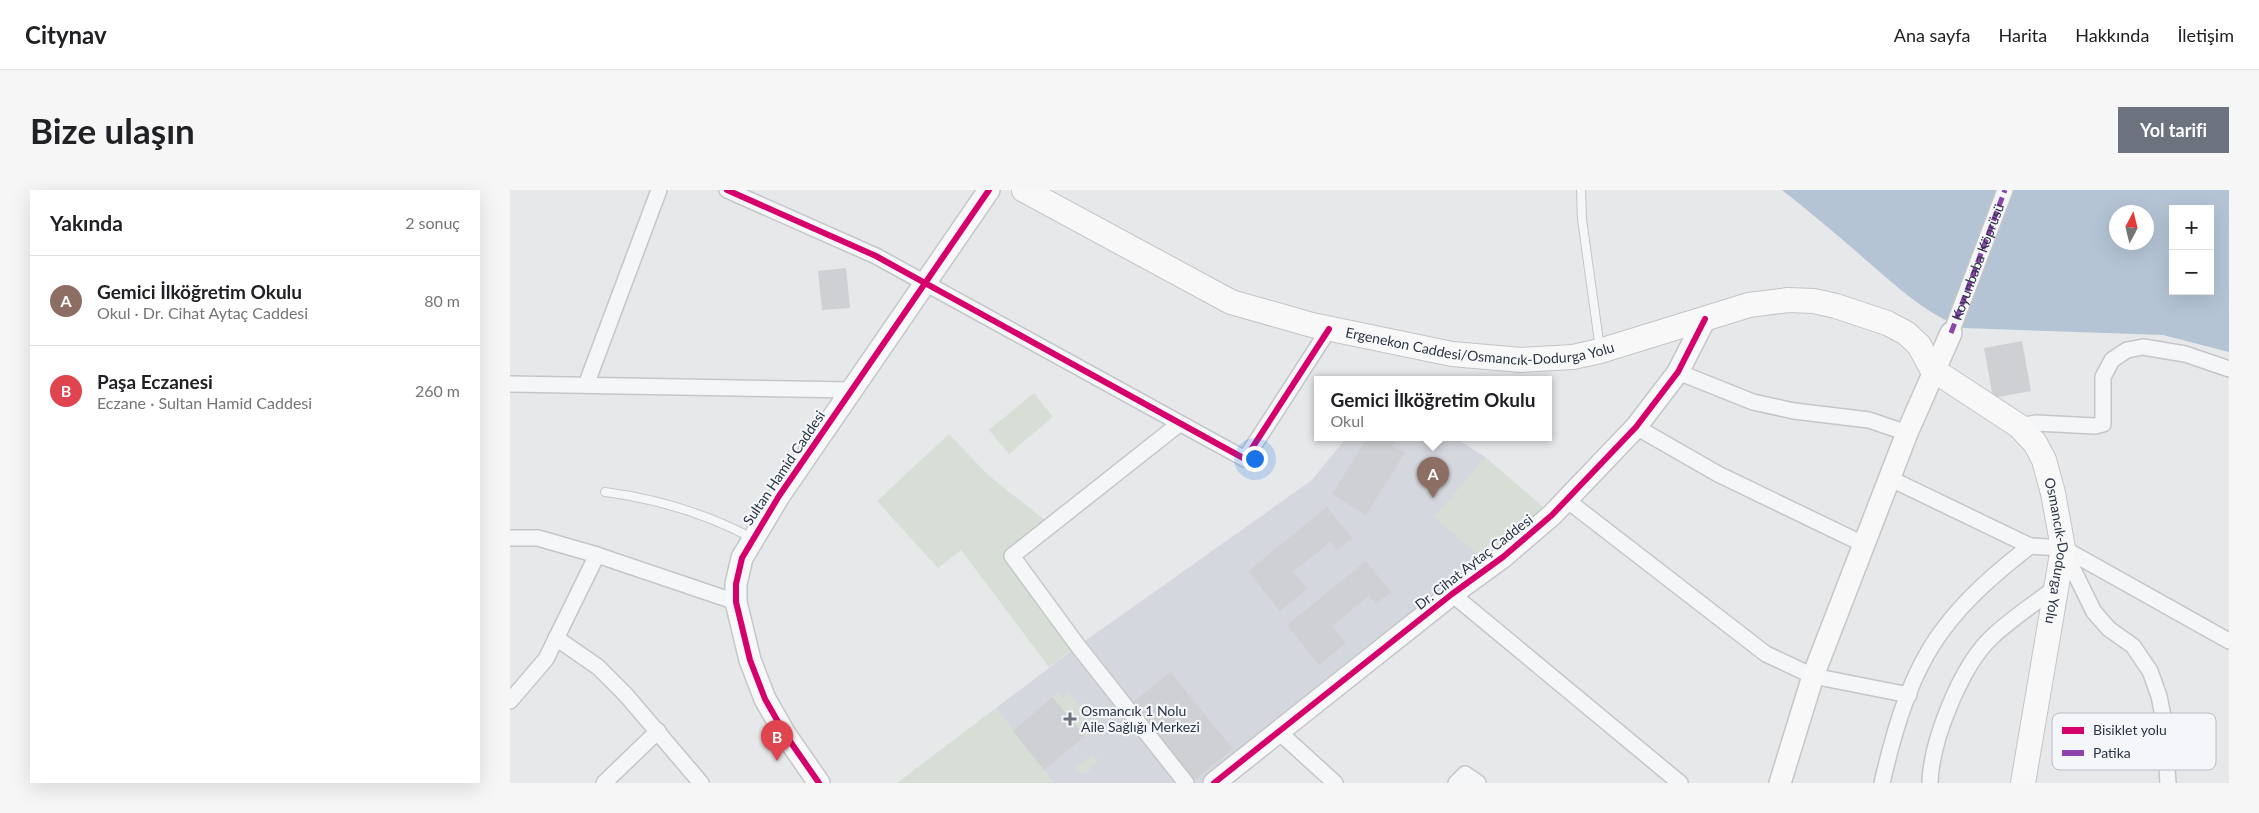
<!DOCTYPE html>
<html lang="tr">
<meta charset="utf-8">
<style>
:root{--surface:#fff;--page:#f6f6f6;--text:#202124;--muted:#757577;--line:#e0e0e0;--accent:#6c737f}
body{margin:0;font-family:Lato,sans-serif;background:var(--page);color:var(--text)}
.controls{position:absolute;right:15px;top:15px;display:grid;overflow:hidden;border-radius:0px;box-shadow:0 5px 20px #0002}
.controls button{width:45px;height:45px;display:grid;place-items:center;padding:0;border:0;border-bottom:1px solid var(--line);background:var(--surface);color:var(--text);font:25px sans-serif}
.compass{position:absolute;left:1599px;top:15px;width:45px;height:45px;border-radius:50%;background:var(--surface);box-shadow:0 5px 20px #0002;rotate:7deg}
.you{position:absolute;left:744px;top:268px;width:18px;height:18px;margin:-12px;border:4px solid #fff;border-radius:50%;background:#1a73e8;box-shadow:0 0 0 8px #1a73e833}
.badge{display:grid;place-items:center;width:32px;height:32px;border-radius:50%;background:var(--accent);color:#fff;font-size:16px;font-weight:700}
.pin{position:absolute;translate:-50% -41px;filter:drop-shadow(0 1px 2px #0008)}
.pin::after{content:'';position:absolute;top:26px;width:18px;height:15px;background:inherit;clip-path:polygon(0 0,100% 0,50% 100%)}
.popup{position:absolute;left:804px;top:186px;width:238px;height:65px;box-sizing:border-box;display:grid;place-content:center;border-radius:0px;background:var(--surface);filter:drop-shadow(0 1px 4px #0005);font-size:16px;white-space:nowrap;color:var(--muted)}
.popup b{font-size:19px;color:var(--text)}
.popup::after{content:'';position:absolute;left:50%;top:100%;margin-left:-10px;border:10px solid transparent;border-top-color:var(--surface)}
.list{margin:0;padding:0;list-style:none}
h2{display:flex;justify-content:space-between;align-items:center;height:65px;margin:0;padding:0 20px;font-size:21px}
h2 small{font-size:16px;font-weight:400;color:var(--muted)}
.list li{display:grid;grid-template-columns:32px 1fr auto;gap:15px;align-items:center;box-sizing:border-box;height:90px;padding:0 20px;border-top:1px solid var(--line)}
.list b{display:block;font-size:19px;white-space:nowrap}
.list p{margin:0;font-size:16px;white-space:nowrap;color:var(--muted)}
.list em{font-size:16px;font-style:normal;color:var(--muted)}
.map{position:relative;flex:none;width:1719px;height:593px;overflow:hidden;border-radius:0px}
header{display:flex;align-items:center;gap:30px;box-sizing:border-box;height:70px;padding:0 25px;background:var(--surface);border-bottom:1px solid var(--line)}
header strong{font-size:24px}
nav{display:flex;gap:28px;margin-inline-start:auto;font-size:18px}
.intro{display:flex;align-items:center;justify-content:space-between;box-sizing:border-box;height:120px;padding:0 30px}
h1{margin:0;font-size:35px}
.button{padding:12px 22px;border-radius:0px;background:var(--accent);color:#fff;font-size:18px;font-weight:700}
main{display:flex;gap:30px;padding:0 30px}
aside{flex:1;background:var(--surface);border-radius:0px;box-shadow:0 5px 20px #0002}
.map>svg:first-child{display:block}
</style>
<header>
<strong>Citynav</strong>
<nav><a>Ana sayfa</a><a>Harita</a><a>Hakkında</a><a>İletişim</a></nav>
</header>
<div class="intro"><h1>Bize ulaşın</h1><a class="button">Yol tarifi</a></div>
<main>
<aside>
<h2>Yakında<small>2 sonuç</small></h2>
<ul class="list">
<li><span class="badge" style="background:#8d6e63">A</span><div><b>Gemici İlköğretim Okulu</b><p>Okul · Dr. Cihat Aytaç Caddesi</p></div><em>80 m</em></li>
<li><span class="badge" style="background:#e0444e">B</span><div><b>Paşa Eczanesi</b><p>Eczane · Sultan Hamid Caddesi</p></div><em>260 m</em></li>
</ul>
</aside>
<div class="map">
<svg width="1719" height="593" viewBox="0 0 1719 593">
<rect width="100%" height="100%" fill="#e6e8ea"/>
<path fill="#d4d7dd" d="M 837,247 L 944,247 L 975,267 L 1042,325 L 704,593 L 544,593 L 486,518 L 568,456 L 802,290 Z"/>
<path fill="#d6ded6" d="M 524,203 L 543,227 L 499,264 L 479,240 Z
M 439,244 L 479,286 L 541,335 L 502,366 L 568,456 L 539,477 L 451,360 L 428,378 L 367,311 Z
M 975,267 L 1042,325 L 981,376 L 924,327 Z
M 548,502 L 553,508 L 559,503 L 587,536 L 575,546 L 542,507 Z
M 486,518 L 544,593 L 387,593 Z
M 583,564 L 588,569 L 586,574 L 575,584 L 568,583 L 566,580 L 567,575 Z"/>
<path fill="#b4c4d5" fill-rule="evenodd" d="M 1272,0 L 1719,0 L 1719,162 L 1653,145 L 1454,138 C 1415,124 1388,97 1357,71 C 1329,46 1301,23 1272,0 ZM 1663,19 L 1700,19 L 1700,101 L 1663,101 ZM 1606,22 L 1636,22 L 1636,52 L 1606,52 Z"/>
<path fill="#ced0d3" d="M 336,78 L 340,118 L 312,120 L 308,81 Z
M 1512,151 L 1521,201 L 1483,208 L 1474,158 Z
M 858,247 L 885,247 L 887,248 L 883,256 L 895,263 L 856,325 L 822,304 Z
M 817,317 L 842,348 L 827,360 L 820,352 L 783,382 L 797,399 L 770,421 L 738,381 Z
M 856,371 L 881,402 L 866,414 L 859,406 L 822,436 L 836,453 L 809,475 L 777,435 Z
M 660,482 L 723,559 L 684,590 L 622,513 Z
M 542,507 L 575,546 L 534,580 L 503,541 Z"/>
<g fill="none" stroke-linecap="round" stroke-linejoin="round">
<defs>
<path id="lane" d="M 1071,0 L 1072,29 L 1090,159
M 95,302 C 148,309 195,323 242,348"/>
<g id="street">
<path d="M 217,0 L 366,66 L 735,269 L 819,139"/>
<path id="s1" d="M 1441,143 L 1495,0"/>
<path d="M 1168,182 L 1243,212 L 1284,221 L 1359,230 L 1397,243"/>
<path d="M 0,194 L 342,200"/>
<path d="M 76,195 L 149,0"/>
<path d="M 669,234 L 502,366 L 568,456 L 676,593"/>
<path d="M 1509,236 L 1526,233 L 1585,236 L 1593,234 L 1593,187 L 1602,170 L 1617,160 L 1633,157 L 1675,164 L 1719,179"/>
<path d="M 1126,237 L 1208,284 L 1353,354"/>
<path d="M 1379,288 L 1520,356 L 1553,358 L 1719,451"/>
<path d="M 1058,311 L 1256,464 L 1303,486 L 1399,505"/>
<path d="M 0,348 L 28,348 L 87,365 L 226,412"/>
<path d="M 1553,359 L 1584,422 L 1599,439 L 1623,456 L 1640,481 L 1649,506 L 1654,531 L 1658,593"/>
<path d="M 942,404 L 1170,593"/>
<path d="M 46,448 L 88,477 L 116,505 L 191,593"/>
<path d="M 0,511 L 36,469 L 87,365"/>
<path d="M 769,542 L 825,593"/>
<path d="M 94,593 L 148,541"/>
<path d="M 946,593 L 955,584 L 968,593"/>
<path d="M 1372,593 C 1384,541 1400,484 1432,441 C 1456,408 1488,381 1520,356"/>
<path d="M 1420,593 C 1421,551 1451,476 1482,447 C 1501,429 1524,414 1545,398"/>
</g>
<path id="secondary" d="M 309,593 L 275,544 L 255,509 L 240,470 L 226,412 L 226,394 L 232,368 L 269,306 L 479,0
M 704,593 L 942,404 L 993,367 L 1042,325 L 1126,237 L 1168,182 L 1195,129
M 1270,593 L 1303,486 L 1397,243 L 1441,143"/>
<g id="primary">
<path id="s2" d="M 514,0 L 721,112 L 802,135 L 942,164 L 1011,170 L 1063,167 L 1090,161 L 1239,115 L 1278,110 L 1304,111 L 1326,116 L 1377,133 L 1396,143 L 1409,155 L 1422,179 L 1509,236 L 1525,253 L 1534,270 L 1543,303 L 1553,358 L 1513,593"/>
</g>
</defs>
<use href="#lane" stroke="#c4c6c8" stroke-width="10"/>
<use href="#street" stroke="#c4c6c8" stroke-width="18"/>
<use href="#secondary" stroke="#c4c6c8" stroke-width="24"/>
<use href="#primary" stroke="#c2c5c8" stroke-width="26"/>
<use href="#lane" stroke="#f5f6f7" stroke-width="8"/>
<use href="#street" stroke="#f5f6f7" stroke-width="15"/>
<use href="#secondary" stroke="#f8f8f8" stroke-width="21"/>
<use href="#primary" stroke="#f8f8f8" stroke-width="24"/>
<path stroke="#8e44ad" stroke-width="5" stroke-dasharray="10 5" stroke-linecap="butt" d="M 1441,143 L 1495,0"/>
<defs>
<path id="cycleway" d="M 217,0 L 366,66 L 735,269 L 819,139
M 309,593 L 275,544 L 255,509 L 240,470 L 226,412 L 226,394 L 232,368 L 269,306 L 479,0
M 704,593 L 942,404 L 993,367 L 1042,325 L 1126,237 L 1168,182 L 1195,129"/>
</defs>
<use href="#cycleway" stroke="#f4f6f9" stroke-width="9"/>
<use href="#cycleway" stroke="#d6006c" stroke-width="6"/>
</g>
<path fill="#6c737f" stroke="#f4f6f9" stroke-width="2" d="M557.5 521.5h5v5h5v5h-5v5h-5v-5h-5v-5h5z"/>
<g text-anchor="middle" stroke-width="4.5" stroke-linejoin="round" paint-order="stroke">
<g font-size="14" fill="#2b3445" stroke="#f4f6f9">
<text dy="5" stroke="none"><textPath href="#s1" startOffset="76">Koyunbaba Köprüsü</textPath></text>
<text dy="5" stroke="none"><textPath href="#s2" startOffset="490">Ergenekon Caddesi/Osmancık-Dodurga Yolu</textPath></text>
<text transform="translate(274 278) rotate(-56)" y="5">Sultan Hamid Caddesi</text>
<text dy="5" stroke="none"><textPath href="#s2" startOffset="1215">Osmancık-Dodurga Yolu</textPath></text>
<text transform="translate(964 372) rotate(-38)" y="5">Dr. Cihat Aytaç Caddesi</text>
</g>
<g font-size="14" fill="#2b3445" stroke="#f4f6f9" text-anchor="start">
<text x="571" y="526">Osmancık 1 Nolu<tspan x="571" dy="16">Aile Sağlığı Merkezi</tspan></text>
</g>
</g>
<rect x="1542" y="523" width="164" height="57" rx="8" fill="#f4f6f9" stroke="#b8bcc3" stroke-width="1"/>
<rect x="1552" y="537" width="22" height="7" fill="#d6006c"/>
<rect x="1552" y="560" width="22" height="6" fill="#8e44ad"/>
<g font-size="14" fill="#2b3445">
<text x="1583" y="545">Bisiklet yolu</text>
<text x="1583" y="568">Patika</text>
</g>
</svg>
<div class="controls">
<button>+</button>
<button>−</button>
</div>
<svg class="compass" viewBox="-18 -18 36 36"><path d="M0-13l5 13h-10z" fill="#e53935"/><path d="M0 13l5-13h-10z" fill="#757577"/></svg>
<div class="you"></div>
<div class="pin badge" style="left:923px;top:308px;background:#8d6e63">A</div>
<div class="popup"><b>Gemici İlköğretim Okulu</b>Okul</div>
<div class="pin badge" style="left:267px;top:571px;background:#e0444e">B</div>
</div>
</main>
